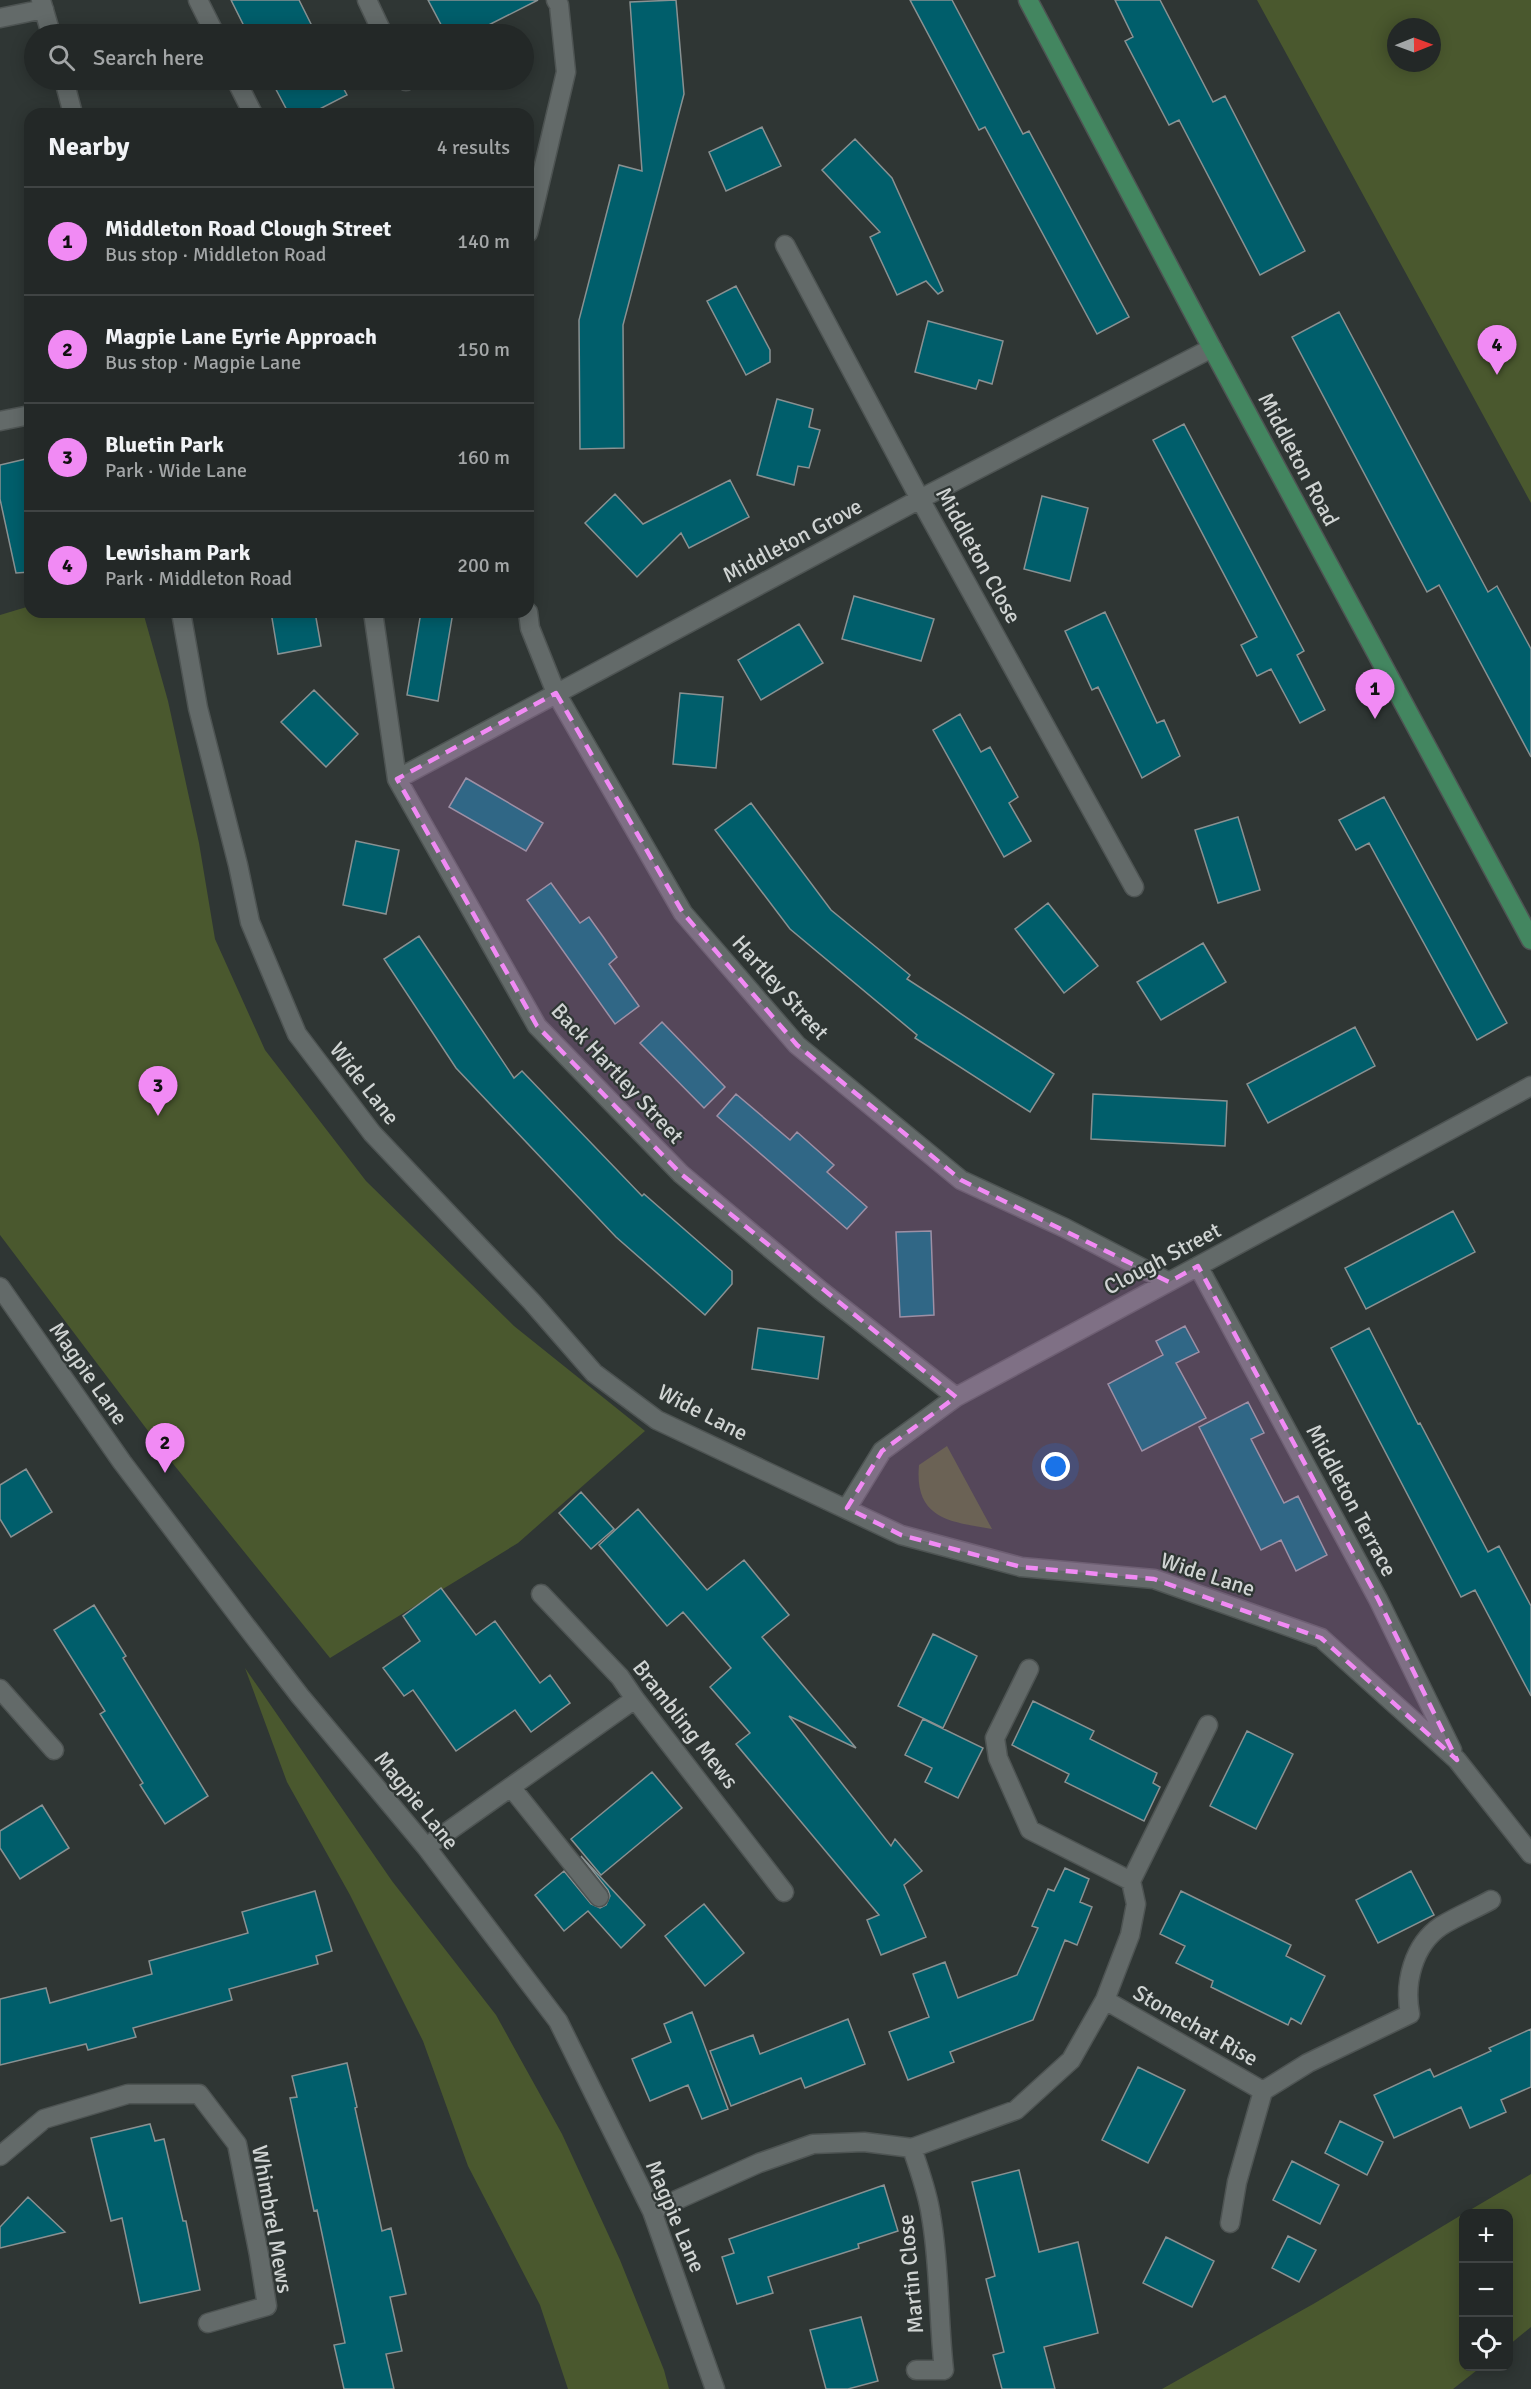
<!DOCTYPE html>
<meta charset="utf-8">
<style>
:root{--surface:#232827;--page:#2f3433;--text:#f1f3f6;--muted:#a3a6a7;--line:#404444;--accent:#f18af4}
body{margin:0;font-family:Signika,sans-serif;background:var(--page);color:var(--text)}
.controls{position:absolute;right:18px;bottom:18px;display:grid;overflow:hidden;border-radius:12px;box-shadow:0 3px 15px #0003}
.controls button{width:54px;height:54px;display:grid;place-items:center;padding:0;border:0;border-bottom:2px solid var(--line);background:var(--surface);color:var(--text);font:30px sans-serif}
.compass{position:absolute;left:1387px;top:18px;width:54px;height:54px;border-radius:50%;background:var(--surface);box-shadow:0 3px 15px #0003;rotate:89deg}
.you{position:absolute;left:1056px;top:1467px;width:21px;height:21px;margin:-15px;border:4px solid #fff;border-radius:50%;background:#1a73e8;box-shadow:0 0 0 9px #1a73e833}
.badge{display:grid;place-items:center;width:39px;height:39px;border-radius:50%;background:var(--accent);color:#111;font-size:20px;font-weight:700}
.pin{position:absolute;translate:-50% -50px;filter:drop-shadow(0 2px 3px #0008)}
.pin::after{content:'';position:absolute;top:32px;width:21px;height:18px;background:inherit;clip-path:polygon(0 0,100% 0,50% 100%)}
.list{margin:0;padding:0;list-style:none}
h2{display:flex;justify-content:space-between;align-items:center;height:78px;margin:0;padding:0 24px;font-size:26px}
h2 small{font-size:20px;font-weight:400;color:var(--muted)}
.list li{display:grid;grid-template-columns:39px 1fr auto;gap:18px;align-items:center;box-sizing:border-box;height:108px;padding:0 24px;border-top:2px solid var(--line)}
.list b{display:block;font-size:22px;white-space:nowrap}
.list p{margin:0;font-size:20px;white-space:nowrap;color:var(--muted)}
.list em{font-size:20px;font-style:normal;color:var(--muted)}
.icon{flex:none;width:33px;height:33px;fill:none;stroke:currentColor;stroke-width:2;stroke-linecap:round;stroke-linejoin:round}
.map{position:relative;flex:none;width:1531px;height:2389px;overflow:hidden}
.search{position:absolute;background:var(--surface);box-shadow:0 3px 15px #0003;left:24px;top:24px;width:510px;height:66px;display:flex;align-items:center;gap:15px;box-sizing:border-box;padding:0 21px;border-radius:33px;color:var(--muted);font-size:22px}
.panel{position:absolute;background:var(--surface);box-shadow:0 3px 15px #0003;left:24px;top:108px;width:510px;height:510px;border-radius:18px}
.map>svg:first-child{display:block}
</style>
<div class="map">
<svg width="1531" height="2389" viewBox="0 0 1531 2389">
<rect width="100%" height="100%" fill="#2f3634"/>
<path fill="#4a582e" fill-rule="evenodd" d="M 1257,0 L 1531,0 L 1531,503 ZM 1396,27 L 1432,27 L 1432,63 L 1396,63 Z
M 30,606 L 30,612 L 143,612 L 168,701 L 199,843 L 215,939 L 265,1050 L 366,1181 L 514,1326 L 645,1431 L 518,1543 L 330,1658 L 170,1460 L 0,1235 L 0,615 Z
M 947,1446 L 992,1529 C 950,1522 914,1519 919,1465 Z
M 245,1668 L 392,1881 L 496,2015 L 562,2134 L 620,2260 L 664,2370 L 669,2389 L 568,2389 L 540,2305 L 468,2166 L 423,2041 L 350,1895 L 287,1782 Z
M 1531,2174 L 1531,2327 L 1509,2345 L 1508,2214 L 1465,2213 Z
M 1463,2214 L 1464,2366 L 1481,2367 L 1453,2389 L 1162,2389 L 1315,2303 Z"/>
<path fill="#005e6b" stroke="#899192" stroke-width="1.5" d="M 231,0 L 299,0 L 316,34 L 248,34 Z
M 428,0 L 538,0 L 471,34 L 446,34 Z
M 676,0 L 684,94 L 623,325 L 624,448 L 580,449 L 579,320 L 619,165 L 642,171 L 630,2 Z
M 910,0 L 952,0 L 1023,134 L 1029,131 L 1129,317 L 1097,334 L 985,127 L 979,130 Z
M 1115,0 L 1160,0 L 1213,102 L 1225,96 L 1305,251 L 1260,275 L 1179,120 L 1169,125 L 1125,41 L 1133,37 Z
M 271,80 L 339,80 L 347,95 L 310,114 L 289,114 Z
M 762,127 L 781,166 L 726,191 L 709,152 Z
M 855,139 L 892,178 L 943,291 L 938,294 L 926,281 L 897,295 L 870,237 L 880,232 L 822,170 Z
M 736,286 L 770,350 L 770,362 L 746,375 L 707,301 Z
M 1339,312 L 1488,592 L 1497,586 L 1531,649 L 1531,757 L 1439,585 L 1427,592 L 1292,337 Z
M 928,321 L 1003,341 L 992,384 L 979,380 L 976,389 L 915,372 Z
M 777,399 L 813,409 L 809,427 L 820,430 L 809,468 L 798,466 L 794,485 L 757,475 Z
M 1184,424 L 1304,651 L 1297,655 L 1325,710 L 1300,723 L 1271,669 L 1257,676 L 1241,645 L 1257,637 L 1153,440 Z
M 30,458 L 30,572 L 16,573 L 0,499 L 0,465 Z
M 730,480 L 749,517 L 689,548 L 681,533 L 637,577 L 585,523 L 615,494 L 643,524 Z
M 1042,496 L 1088,508 L 1070,581 L 1024,569 Z
M 854,596 L 934,619 L 921,661 L 842,639 Z
M 271,612 L 315,612 L 321,646 L 278,654 Z
M 421,612 L 453,612 L 438,701 L 407,695 Z
M 1105,612 L 1157,723 L 1164,720 L 1180,756 L 1142,778 L 1098,687 L 1092,690 L 1065,631 Z
M 799,624 L 823,663 L 761,700 L 738,660 Z
M 314,690 L 358,734 L 326,767 L 281,722 Z
M 680,693 L 723,697 L 716,768 L 673,764 Z
M 960,714 L 981,752 L 990,747 L 1018,797 L 1009,803 L 1031,841 L 1004,857 L 933,730 Z
M 466,778 L 543,823 L 526,851 L 449,807 Z
M 1384,797 L 1507,1023 L 1477,1040 L 1369,843 L 1356,850 L 1339,820 Z
M 751,803 L 831,910 L 910,975 L 907,979 L 1054,1074 L 1030,1112 L 915,1038 L 917,1035 L 790,929 L 715,830 Z
M 1238,817 L 1260,890 L 1218,903 L 1195,830 Z
M 356,841 L 399,850 L 386,914 L 343,905 Z
M 551,883 L 580,923 L 589,917 L 604,938 L 617,957 L 609,964 L 639,1006 L 615,1024 L 527,900 Z
M 1048,903 L 1098,966 L 1064,993 L 1015,929 Z
M 419,936 L 514,1078 L 522,1071 L 642,1196 L 644,1194 L 732,1271 L 732,1284 L 705,1315 L 616,1237 L 456,1068 L 384,959 Z
M 1203,943 L 1226,982 L 1161,1020 L 1137,982 Z
M 662,1022 L 725,1087 L 704,1108 L 640,1043 Z
M 1355,1027 L 1375,1066 L 1268,1123 L 1247,1084 Z
M 736,1094 L 790,1140 L 797,1132 L 834,1165 L 827,1172 L 867,1207 L 847,1229 L 717,1116 Z
M 1093,1094 L 1227,1101 L 1225,1146 L 1091,1139 Z
M 1453,1211 L 1475,1252 L 1366,1309 L 1345,1268 Z
M 931,1231 L 934,1315 L 900,1317 L 896,1232 Z
M 1185,1326 L 1199,1352 L 1176,1363 L 1206,1418 L 1142,1451 L 1108,1384 L 1163,1355 L 1156,1341 Z
M 758,1328 L 824,1337 L 818,1379 L 752,1369 Z
M 1369,1328 L 1418,1424 L 1420,1423 L 1488,1552 L 1499,1546 L 1531,1606 L 1531,1696 L 1475,1590 L 1461,1597 L 1331,1348 Z
M 1248,1402 L 1264,1433 L 1251,1439 L 1284,1503 L 1298,1496 L 1327,1555 L 1296,1571 L 1281,1540 L 1261,1550 L 1199,1427 Z
M 26,1469 L 52,1512 L 11,1537 L 0,1519 L 0,1485 Z
M 581,1492 L 614,1529 L 591,1549 L 559,1513 Z
M 638,1509 L 707,1590 L 744,1560 L 789,1615 L 762,1637 L 856,1748 L 789,1716 L 891,1846 L 895,1839 L 922,1871 L 904,1885 L 926,1937 L 881,1955 L 867,1920 L 879,1915 L 736,1744 L 750,1733 L 710,1687 L 731,1668 L 683,1612 L 667,1626 L 599,1545 Z
M 441,1588 L 476,1635 L 495,1621 L 540,1683 L 550,1675 L 570,1703 L 531,1732 L 515,1710 L 456,1751 L 413,1690 L 404,1696 L 383,1668 L 420,1641 L 403,1616 Z
M 94,1605 L 126,1656 L 123,1658 L 208,1796 L 165,1824 L 140,1785 L 143,1783 L 100,1714 L 105,1711 L 54,1630 Z
M 933,1634 L 977,1656 L 943,1728 L 898,1706 Z
M 1033,1701 L 1094,1731 L 1090,1739 L 1157,1773 L 1153,1783 L 1160,1787 L 1144,1821 L 1065,1782 L 1069,1774 L 1012,1745 Z
M 923,1719 L 983,1748 L 958,1798 L 925,1782 L 932,1768 L 905,1755 Z
M 1247,1731 L 1293,1754 L 1256,1829 L 1210,1806 Z
M 652,1772 L 682,1808 L 601,1875 L 571,1839 Z
M 42,1805 L 69,1848 L 20,1879 L 0,1848 L 0,1831 Z
M 581,1856 L 645,1925 L 621,1948 L 588,1911 L 564,1931 L 535,1895 L 564,1871 L 591,1904 L 600,1908 L 606,1905 L 610,1896 L 608,1890 Z
M 1065,1868 L 1089,1879 L 1080,1902 L 1092,1907 L 1077,1945 L 1065,1940 L 1033,2020 L 950,2052 L 954,2062 L 908,2080 L 889,2032 L 929,2017 L 913,1974 L 945,1962 L 958,1998 L 1017,1975 L 1038,1928 L 1032,1926 L 1048,1889 L 1054,1891 Z
M 1411,1871 L 1434,1915 L 1378,1943 L 1356,1900 Z
M 315,1891 L 332,1951 L 316,1956 L 318,1964 L 229,1989 L 232,2000 L 133,2028 L 136,2037 L 88,2050 L 86,2044 L 0,2065 L 0,1999 L 46,1988 L 50,2003 L 152,1974 L 149,1961 L 248,1933 L 242,1912 Z
M 1181,1891 L 1291,1945 L 1286,1956 L 1325,1976 L 1301,2024 L 1291,2018 L 1288,2025 L 1211,1987 L 1213,1981 L 1176,1963 L 1185,1946 L 1160,1934 Z
M 704,1904 L 744,1953 L 705,1986 L 665,1936 Z
M 692,2012 L 728,2109 L 702,2119 L 688,2085 L 650,2101 L 632,2059 L 671,2042 L 664,2024 Z
M 848,2019 L 865,2064 L 805,2088 L 801,2078 L 731,2106 L 710,2051 L 753,2035 L 760,2054 Z
M 1531,2029 L 1531,2087 L 1501,2100 L 1506,2112 L 1470,2128 L 1461,2107 L 1394,2138 L 1374,2095 L 1430,2069 L 1434,2077 L 1491,2051 L 1489,2048 Z
M 347,2063 L 357,2107 L 355,2108 L 382,2231 L 391,2228 L 406,2294 L 390,2297 L 402,2351 L 386,2354 L 394,2389 L 344,2389 L 334,2345 L 345,2343 L 317,2210 L 314,2211 L 290,2098 L 297,2097 L 292,2076 Z
M 1138,2067 L 1185,2090 L 1148,2163 L 1102,2140 Z
M 1340,2121 L 1383,2142 L 1367,2175 L 1325,2153 Z
M 150,2124 L 155,2141 L 164,2139 L 183,2221 L 186,2221 L 200,2290 L 140,2303 L 122,2218 L 111,2221 L 91,2138 Z
M 1292,2161 L 1339,2185 L 1320,2224 L 1273,2200 Z
M 1019,2170 L 1039,2252 L 1078,2242 L 1098,2333 L 1044,2347 L 1055,2389 L 1002,2389 L 993,2355 L 1004,2352 L 986,2279 L 995,2276 L 972,2182 Z
M 884,2185 L 898,2231 L 858,2244 L 859,2248 L 768,2277 L 773,2293 L 737,2304 L 722,2257 L 734,2253 L 729,2239 Z
M 28,2197 L 65,2232 L 0,2248 L 0,2227 Z
M 1288,2236 L 1316,2250 L 1299,2282 L 1272,2268 Z
M 1166,2237 L 1214,2261 L 1192,2307 L 1143,2283 Z
M 861,2317 L 878,2381 L 848,2389 L 826,2389 L 810,2330 Z"/>
<g fill="none" stroke-linecap="round" stroke-linejoin="round">
<defs>
<path id="minor" d="M 41,0 L 51,34
M 198,0 L 215,34
M 367,0 L 383,34
M 0,18 L 44,9
M 64,80 L 73,114
M 236,80 L 253,114
M 405,80 L 406,81
M 528,233 L 566,72 L 559,5 L 556,0
M 785,245 L 920,499 L 1134,887
M 0,421 L 30,415
M 181,612 L 198,708 L 238,865 L 250,922 L 297,1034 L 372,1133 L 532,1302 L 594,1373 L 657,1420 L 901,1535 L 1021,1567 L 1154,1579 L 1321,1638 L 1457,1760 L 1531,1854
M 373,612 L 397,779 L 537,1026 L 681,1174 L 821,1291 L 956,1397
M 528,612 L 530,628 L 556,693 L 683,913 L 797,1045 L 961,1180 L 1065,1228 L 1169,1282
M 397,779 L 920,499 L 1212,348
M 1198,1266 L 1378,1599 L 1452,1750
M 0,1287 L 122,1462 L 243,1622 L 300,1696 L 426,1847 L 558,2021 L 652,2211 L 715,2389
M 847,1508 L 882,1451 L 956,1397 L 1531,1086
M 541,1594 L 620,1677 L 635,1699 L 784,1892
M 0,1689 L 54,1750
M 511,1787 L 599,1897
M 426,1847 L 635,1699
M 1131,1881 L 1208,1725
M 1105,2000 L 1263,2091
M 912,2148 C 919,2170 928,2193 931,2216 C 940,2266 938,2318 944,2370 L 916,2370
M 0,2156 L 44,2119 L 128,2094 L 199,2094 L 237,2144 L 259,2255 L 267,2306 L 208,2323
M 652,2211 L 759,2163 L 813,2144 L 864,2142 L 912,2148 L 1016,2110 L 1071,2060 L 1105,2000 L 1130,1935 L 1136,1904 L 1131,1881 L 1030,1830 L 998,1758 L 995,1738 L 1029,1669
M 1230,2223 L 1237,2182 L 1263,2091 L 1308,2063 L 1410,2014 C 1404,1983 1413,1945 1441,1926 C 1457,1916 1475,1909 1491,1900"/>
<path id="major" d="M 1028,0 L 1212,348 L 1531,940"/>
</defs>
<use href="#minor" stroke="#4e5453" stroke-width="21"/>
<use href="#major" stroke="#4e5453" stroke-width="21"/>
<use href="#minor" stroke="#636a69" stroke-width="18"/>
<use href="#major" stroke="#438660" stroke-width="18"/>
</g>
<path fill="#f18af4" fill-opacity="0.2" stroke="#f18af4" stroke-width="4.5" stroke-dasharray="12 8" stroke-linejoin="round" d="M 556,693 L 683,913 L 797,1045 L 961,1180 L 1169,1282 L 1198,1266 L 1378,1599 L 1457,1760 L 1321,1638 L 1154,1579 L 1021,1567 L 901,1535 L 847,1508 L 882,1451 L 956,1397 L 681,1174 L 537,1026 L 397,779 Z"/>
<g text-anchor="middle" stroke-width="4.5" stroke-linejoin="round" paint-order="stroke">
<g font-size="22" fill="#d0d4d3" stroke="#2f3634">
<text transform="translate(1299 459) rotate(62)" y="8">Middleton Road</text>
<text transform="translate(792 540) rotate(-28)" y="8">Middleton Grove</text>
<text transform="translate(979 555) rotate(61)" y="8">Middleton Close</text>
<text transform="translate(781 987) rotate(48)" y="8">Hartley Street</text>
<text transform="translate(618 1073) rotate(47)" y="8">Back Hartley Street</text>
<text transform="translate(365 1083) rotate(52)" y="8">Wide Lane</text>
<text transform="translate(1162 1258) rotate(-28)" y="8">Clough Street</text>
<text transform="translate(89 1373) rotate(55)" y="8">Magpie Lane</text>
<text transform="translate(703 1412) rotate(27)" y="8">Wide Lane</text>
<text transform="translate(1352 1500) rotate(62)" y="8">Middleton Terrace</text>
<text transform="translate(1208 1574) rotate(18)" y="8">Wide Lane</text>
<text transform="translate(686 1724) rotate(52)" y="8">Brambling Mews</text>
<text transform="translate(417 1800) rotate(51)" y="8">Magpie Lane</text>
<text transform="translate(1196 2025) rotate(30)" y="8">Stonechat Rise</text>
<text transform="translate(676 2216) rotate(67)" y="8">Magpie Lane</text>
<text transform="translate(273 2219) rotate(80)" y="8">Whimbrel Mews</text>
<text transform="translate(910 2274) rotate(-95)" y="8">Martin Close</text>
</g>
</g>
</svg>
<div class="controls">
<button>+</button>
<button>−</button>
<button><svg class="icon" aria-label="locate" viewBox="0 0 24 24"><circle cx="12" cy="12" r="6"/><path d="M12 2v4M12 18v4M2 12h4M18 12h4"/></svg></button>
</div>
<svg class="compass" viewBox="-18 -18 36 36"><path d="M0-13l5 13h-10z" fill="#e53935"/><path d="M0 13l5-13h-10z" fill="#a3a6a7"/></svg>
<div class="you"></div>
<div class="pin badge" style="left:1375px;top:719px">1</div>
<div class="pin badge" style="left:165px;top:1473px">2</div>
<div class="pin badge" style="left:158px;top:1116px">3</div>
<div class="pin badge" style="left:1497px;top:375px">4</div>
<div class="search"><svg class="icon" aria-label="search" viewBox="0 0 24 24"><circle cx="10" cy="10" r="6"/><path d="M15 15l6 6"/></svg>Search here</div>
<section class="panel">
<h2>Nearby<small>4 results</small></h2>
<ul class="list">
<li><span class="badge">1</span><div><b>Middleton Road Clough Street</b><p>Bus stop · Middleton Road</p></div><em>140 m</em></li>
<li><span class="badge">2</span><div><b>Magpie Lane Eyrie Approach</b><p>Bus stop · Magpie Lane</p></div><em>150 m</em></li>
<li><span class="badge">3</span><div><b>Bluetin Park</b><p>Park · Wide Lane</p></div><em>160 m</em></li>
<li><span class="badge">4</span><div><b>Lewisham Park</b><p>Park · Middleton Road</p></div><em>200 m</em></li>
</ul>
</section>
</div>
